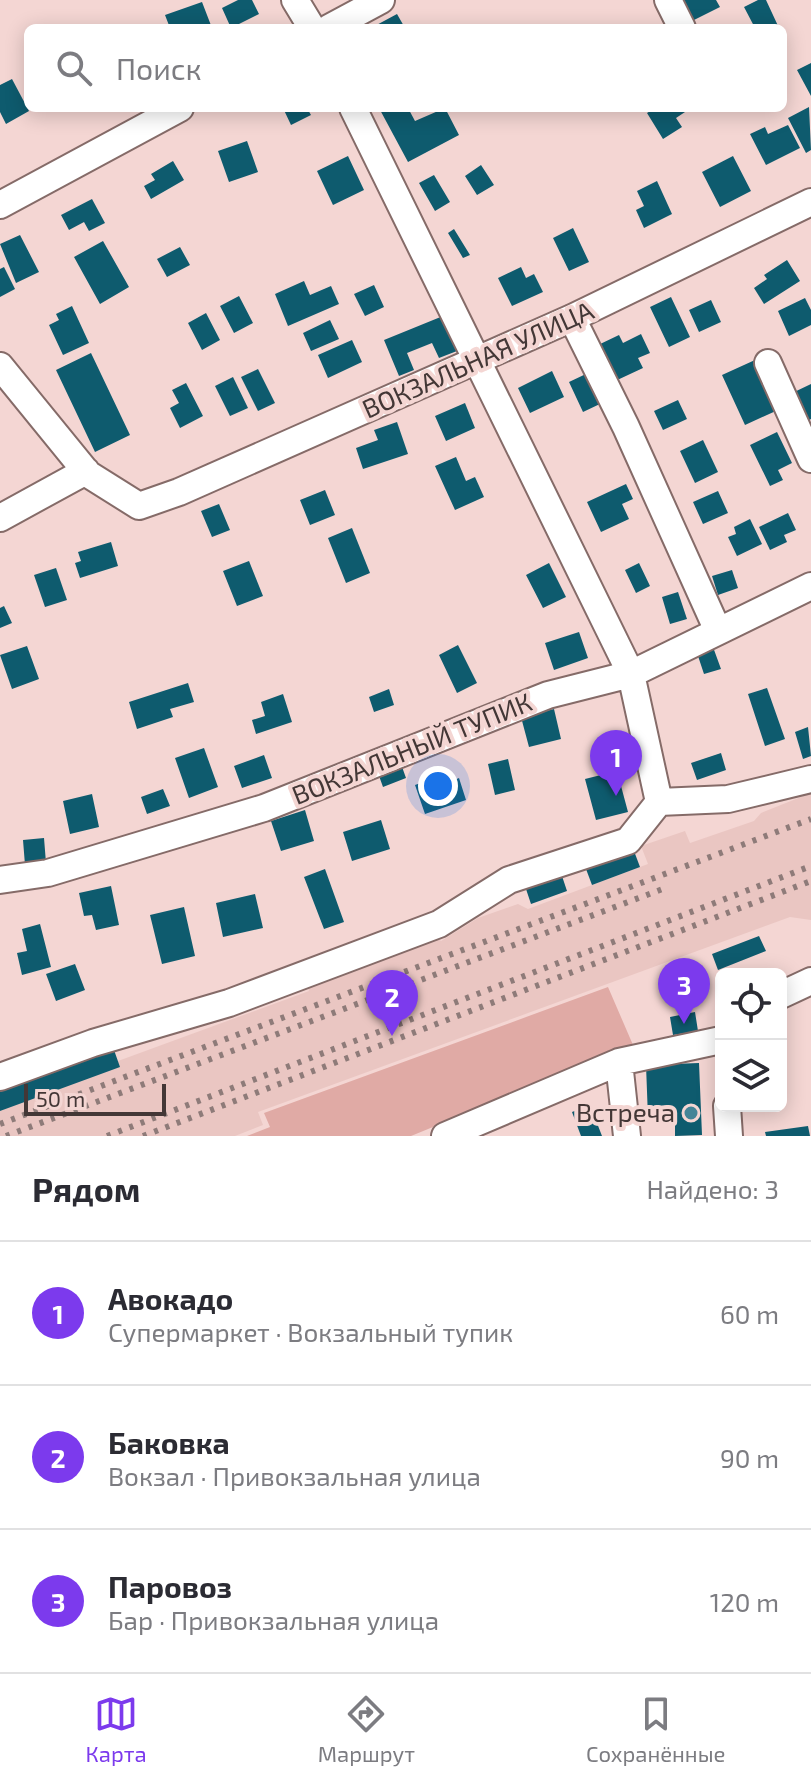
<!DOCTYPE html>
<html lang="ru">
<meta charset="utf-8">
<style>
:root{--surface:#fff;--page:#f7f7f7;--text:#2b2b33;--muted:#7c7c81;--line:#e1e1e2;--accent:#7c3aed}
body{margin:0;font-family:"Exo 2",sans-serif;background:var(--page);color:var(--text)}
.controls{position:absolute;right:24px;bottom:24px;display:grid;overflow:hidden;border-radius:12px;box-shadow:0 4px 20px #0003}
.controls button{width:72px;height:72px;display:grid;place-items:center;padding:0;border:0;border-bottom:2px solid var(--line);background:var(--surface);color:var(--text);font:40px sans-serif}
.scale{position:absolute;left:24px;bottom:20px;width:142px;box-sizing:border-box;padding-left:8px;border:4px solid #433736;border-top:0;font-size:22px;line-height:28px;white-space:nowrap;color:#433736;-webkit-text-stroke:6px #f4d6d3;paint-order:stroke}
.you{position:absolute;left:438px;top:786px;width:28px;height:28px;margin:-20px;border:6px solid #fff;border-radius:50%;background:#1a73e8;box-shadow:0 0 0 12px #1a73e833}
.badge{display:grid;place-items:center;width:52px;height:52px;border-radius:50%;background:var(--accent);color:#fff;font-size:26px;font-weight:700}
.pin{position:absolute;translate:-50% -66px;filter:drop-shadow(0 2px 4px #0008)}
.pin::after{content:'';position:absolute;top:42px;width:28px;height:24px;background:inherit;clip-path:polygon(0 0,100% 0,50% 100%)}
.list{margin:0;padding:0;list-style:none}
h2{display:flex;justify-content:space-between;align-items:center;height:104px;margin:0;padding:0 32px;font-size:34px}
h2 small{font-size:26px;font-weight:400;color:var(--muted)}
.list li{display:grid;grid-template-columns:52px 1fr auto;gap:24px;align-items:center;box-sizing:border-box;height:144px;padding:0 32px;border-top:2px solid var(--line)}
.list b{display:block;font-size:30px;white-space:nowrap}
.list p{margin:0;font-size:26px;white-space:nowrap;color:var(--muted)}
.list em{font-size:26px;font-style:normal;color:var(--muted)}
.icon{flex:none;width:44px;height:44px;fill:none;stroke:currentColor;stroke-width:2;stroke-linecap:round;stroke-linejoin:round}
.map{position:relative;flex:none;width:811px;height:1136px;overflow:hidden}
.search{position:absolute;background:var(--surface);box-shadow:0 4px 20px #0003;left:24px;right:24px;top:24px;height:88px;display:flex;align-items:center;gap:20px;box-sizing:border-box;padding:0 28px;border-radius:12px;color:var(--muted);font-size:30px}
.sheet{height:536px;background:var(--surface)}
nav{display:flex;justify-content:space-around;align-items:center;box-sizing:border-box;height:112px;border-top:2px solid var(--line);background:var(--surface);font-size:22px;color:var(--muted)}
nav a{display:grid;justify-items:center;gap:4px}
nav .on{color:var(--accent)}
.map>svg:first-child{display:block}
</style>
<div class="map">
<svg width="811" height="1136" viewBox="0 0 811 1136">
<rect width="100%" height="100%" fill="#f4d6d3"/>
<path fill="#eac6c2" d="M 811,793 L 811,920 L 790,917 L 258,1112 L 263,1125 L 235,1136 L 0,1136 L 0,1092 L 118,1061 L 309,991 L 307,985 L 421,946 L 435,937 L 441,941 L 478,918 L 518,904 L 528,909 L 648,864 L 641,846 L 685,831 L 690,843 L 754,821 L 761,813 Z"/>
<path fill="#e0aaa5" d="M 608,987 L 633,1045 L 411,1136 L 247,1136 L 270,1127 L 264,1113 Z"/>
<path fill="#0e5b6e" d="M 238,0 L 252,0 L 259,14 L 231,28 L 222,8 Z
M 674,0 L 716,0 L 720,7 L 686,24 Z
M 758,0 L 766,0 L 779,28 L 755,28 L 744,7 Z
M 202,2 L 212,28 L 170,28 L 165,15 Z
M 397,14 L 405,28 L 371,28 Z
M 811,63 L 811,96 L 797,70 Z
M 12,79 L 29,111 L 6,124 L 0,112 L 0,85 Z
M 809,107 L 811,150 L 806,153 L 788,118 Z
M 283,108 L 307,108 L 311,115 L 291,125 Z
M 379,108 L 408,108 L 415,121 L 445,108 L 459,135 L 408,162 Z
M 655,108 L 683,108 L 685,112 L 676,118 L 682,127 L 663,139 L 647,113 Z
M 788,125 L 800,148 L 766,165 L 750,134 L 765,127 L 768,134 Z
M 247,141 L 258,172 L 229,182 L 218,151 Z
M 348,156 L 364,190 L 333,205 L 317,171 Z
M 733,156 L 751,191 L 720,207 L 702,172 Z
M 173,161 L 184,180 L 151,199 L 144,186 L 155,180 L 151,174 Z
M 481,165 L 494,185 L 477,195 L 465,176 Z
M 434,175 L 450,202 L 435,211 L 419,183 Z
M 657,181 L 672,214 L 644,228 L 636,210 L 644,206 L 637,191 Z
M 92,199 L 105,223 L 89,231 L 84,222 L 69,230 L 61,215 Z
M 573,228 L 589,262 L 569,271 L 553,238 Z
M 454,229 L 470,255 L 463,258 L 448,233 Z
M 20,235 L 39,272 L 16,283 L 0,244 Z
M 103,241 L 129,287 L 100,304 L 74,257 Z
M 180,247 L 190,265 L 167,277 L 157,259 Z
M 787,260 L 800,281 L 764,304 L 754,288 L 767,279 L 764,275 Z
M 4,267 L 15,289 L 0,297 L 0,269 Z
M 521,267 L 526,278 L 534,274 L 543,292 L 512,306 L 498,278 Z
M 304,281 L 310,295 L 331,286 L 339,304 L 288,326 L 275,294 Z
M 374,285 L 384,307 L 365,316 L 354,294 Z
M 239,296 L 253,323 L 234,333 L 220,306 Z
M 671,297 L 690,337 L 669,347 L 650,307 Z
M 805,298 L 811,310 L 811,325 L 789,336 L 778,311 Z
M 711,300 L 721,322 L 699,332 L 689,310 Z
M 72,306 L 89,343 L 63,355 L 49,325 L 59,320 L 56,314 Z
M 206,313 L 220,340 L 202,350 L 188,323 Z
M 443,316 L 457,351 L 439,358 L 432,343 L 407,353 L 414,370 L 399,376 L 384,340 Z
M 330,320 L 339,339 L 311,351 L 303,333 Z
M 641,334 L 650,353 L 638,358 L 643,368 L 613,382 L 596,346 L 619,335 L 623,343 Z
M 352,340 L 362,362 L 328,378 L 318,355 Z
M 91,353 L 130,435 L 95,452 L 56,370 Z
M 755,360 L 778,410 L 745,425 L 722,375 Z
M 258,369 L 275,403 L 258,411 L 241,377 Z
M 552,371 L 564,397 L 530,413 L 518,388 Z
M 588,373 L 602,403 L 583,412 L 569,382 Z
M 233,377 L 248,408 L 230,416 L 215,386 Z
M 186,383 L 203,416 L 180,428 L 170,408 L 179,403 L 172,390 Z
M 811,384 L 811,419 L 801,424 L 788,395 Z
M 678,400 L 687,419 L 663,430 L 654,411 Z
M 465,403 L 475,428 L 446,441 L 435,416 Z
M 397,422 L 408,454 L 363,469 L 356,448 L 378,440 L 374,430 Z
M 777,432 L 792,463 L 778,470 L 783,480 L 770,486 L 750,445 Z
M 703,440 L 718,472 L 695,483 L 680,451 Z
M 456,457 L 466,481 L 475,477 L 484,497 L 455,510 L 435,466 Z
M 626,484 L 633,499 L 622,504 L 629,519 L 601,532 L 587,502 Z
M 325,490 L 335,515 L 310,525 L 300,500 Z
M 718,491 L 728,513 L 703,524 L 693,502 Z
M 219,504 L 230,530 L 212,537 L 201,511 Z
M 788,513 L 796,530 L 784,535 L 787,542 L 770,550 L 759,527 Z
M 750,519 L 762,544 L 737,556 L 728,537 L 736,534 L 734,527 Z
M 352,528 L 370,573 L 346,583 L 328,538 Z
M 111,542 L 118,566 L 80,578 L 75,563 L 81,561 L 78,552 Z
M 249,561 L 263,596 L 237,606 L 223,571 Z
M 549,563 L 566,597 L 543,608 L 526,575 Z
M 639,563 L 650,586 L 636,593 L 625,570 Z
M 56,568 L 67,600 L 45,607 L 34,575 Z
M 732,570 L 738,588 L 718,595 L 712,576 Z
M 678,592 L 687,619 L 670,624 L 662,597 Z
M 4,606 L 12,623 L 0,628 L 0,608 Z
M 579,632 L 588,658 L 554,670 L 545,643 Z
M 458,645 L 477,683 L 457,693 L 439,655 Z
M 27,646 L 39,679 L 12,689 L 0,655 Z
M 713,647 L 721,669 L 704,674 L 697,653 Z
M 188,683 L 194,702 L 170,709 L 173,717 L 137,729 L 129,702 Z
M 767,688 L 785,739 L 765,746 L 748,694 Z
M 389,689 L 394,705 L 374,712 L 369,697 Z
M 283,694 L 292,722 L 256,734 L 252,720 L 265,716 L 261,702 Z
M 554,709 L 561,739 L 529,747 L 521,717 Z
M 808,727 L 811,756 L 803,759 L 795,732 Z
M 204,748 L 218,787 L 189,798 L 175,758 Z
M 721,753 L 726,770 L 697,780 L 691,763 Z
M 264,755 L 272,778 L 242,788 L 234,766 Z
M 508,759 L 515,790 L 495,795 L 488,764 Z
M 401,764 L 406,778 L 383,787 L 378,773 Z
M 617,771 L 628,812 L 596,820 L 585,779 Z
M 449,773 L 452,781 L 459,778 L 466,800 L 425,814 L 415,785 Z
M 163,789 L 170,806 L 147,814 L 141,797 Z
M 92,794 L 99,827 L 70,834 L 63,801 Z
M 305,810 L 314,841 L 281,851 L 271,821 Z
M 381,820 L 390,849 L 352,861 L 343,832 Z
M 44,838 L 46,863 L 25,865 L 23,840 Z
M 634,851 L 640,867 L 592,885 L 586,869 Z
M 325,869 L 344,922 L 324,929 L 304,877 Z
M 562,876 L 567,891 L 531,904 L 526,889 Z
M 111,886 L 119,925 L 96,930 L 92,915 L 84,916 L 79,893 Z
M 255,894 L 263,928 L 223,937 L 216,903 Z
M 184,907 L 195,956 L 162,964 L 150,915 Z
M 40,924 L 51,967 L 22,975 L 17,953 L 27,951 L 22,929 Z
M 759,936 L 766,951 L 718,970 L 712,954 Z
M 75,964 L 85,990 L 56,1001 L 46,974 Z
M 695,1012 L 698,1031 L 673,1035 L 670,1017 Z
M 114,1050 L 120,1067 L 0,1111 L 0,1092 Z
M 699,1063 L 702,1135 L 675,1136 L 675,1117 L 648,1118 L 646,1065 Z
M 590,1105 L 602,1136 L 581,1136 L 572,1112 Z
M 808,1126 L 810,1136 L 766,1136 L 765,1132 Z"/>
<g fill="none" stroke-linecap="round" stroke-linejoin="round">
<defs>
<path id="minor" d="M 295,0 L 312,28
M 668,0 L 682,28
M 329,28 L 381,0
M 353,108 L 631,674 L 659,802
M 0,205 L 180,108
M 572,318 L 626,427 L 718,631
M 768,363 L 811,459
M 0,366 L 88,474 L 139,506 L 179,492 L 572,318 L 811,202
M 0,518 L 86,471
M 0,880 L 48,873 L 264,808 L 548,695 L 631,674 L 811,586
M 781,995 L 811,981
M 619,1062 L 627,1136
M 0,1077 L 93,1043 L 229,1003 L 439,924 L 509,880 L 628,841 L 659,802 L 728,799 L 811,779
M 727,1106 L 729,1136
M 445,1136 L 619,1062 L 721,1040"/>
</defs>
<use href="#minor" stroke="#856b68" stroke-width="30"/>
<use href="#minor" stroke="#fff" stroke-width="26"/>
<path stroke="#8e7b79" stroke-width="6" stroke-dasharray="4 8" stroke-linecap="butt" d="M 0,1124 L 811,819
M 6,1136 L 668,887
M 107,1136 L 811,866
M 143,1136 L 811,881"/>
</g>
<circle fill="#448497" stroke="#f4d6d3" stroke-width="3" cx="691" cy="1113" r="8"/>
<g text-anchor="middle" stroke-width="8" stroke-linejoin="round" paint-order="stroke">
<g font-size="26" fill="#433736" stroke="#f4d6d3">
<text transform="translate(478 360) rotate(-24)" y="9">ВОКЗАЛЬНАЯ УЛИЦА</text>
<text transform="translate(412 749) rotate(-22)" y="9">ВОКЗАЛЬНЫЙ ТУПИК</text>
</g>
<g font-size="26" fill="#433736" stroke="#f4d6d3" text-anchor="end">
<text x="675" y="1122">Встреча</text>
</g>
</g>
</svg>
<div class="controls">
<button><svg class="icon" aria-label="locate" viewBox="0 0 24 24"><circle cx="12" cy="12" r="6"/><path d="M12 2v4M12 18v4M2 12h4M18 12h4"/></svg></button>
<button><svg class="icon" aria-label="layers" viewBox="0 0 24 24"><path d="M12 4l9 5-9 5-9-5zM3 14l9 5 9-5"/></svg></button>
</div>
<div class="scale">50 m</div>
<div class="you"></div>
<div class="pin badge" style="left:616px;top:796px">1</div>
<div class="pin badge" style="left:392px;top:1036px">2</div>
<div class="pin badge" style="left:684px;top:1024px">3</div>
<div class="search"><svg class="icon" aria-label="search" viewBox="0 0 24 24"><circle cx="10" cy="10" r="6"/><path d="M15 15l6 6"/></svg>Поиск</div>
</div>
<section class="sheet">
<h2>Рядом<small>Найдено: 3</small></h2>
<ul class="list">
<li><span class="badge">1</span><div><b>Авокадо</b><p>Супермаркет · Вокзальный тупик</p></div><em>60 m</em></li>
<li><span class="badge">2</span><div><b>Баковка</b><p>Вокзал · Привокзальная улица</p></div><em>90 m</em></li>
<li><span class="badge">3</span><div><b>Паровоз</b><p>Бар · Привокзальная улица</p></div><em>120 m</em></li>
</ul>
</section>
<nav>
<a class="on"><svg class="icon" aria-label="map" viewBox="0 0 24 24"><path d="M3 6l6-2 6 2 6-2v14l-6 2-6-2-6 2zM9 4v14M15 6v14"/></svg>Карта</a>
<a><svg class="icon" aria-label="directions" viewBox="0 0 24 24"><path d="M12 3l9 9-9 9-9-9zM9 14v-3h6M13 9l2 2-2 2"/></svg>Маршрут</a>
<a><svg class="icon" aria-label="saved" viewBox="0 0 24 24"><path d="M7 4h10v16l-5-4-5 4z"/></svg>Сохранённые</a>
</nav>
